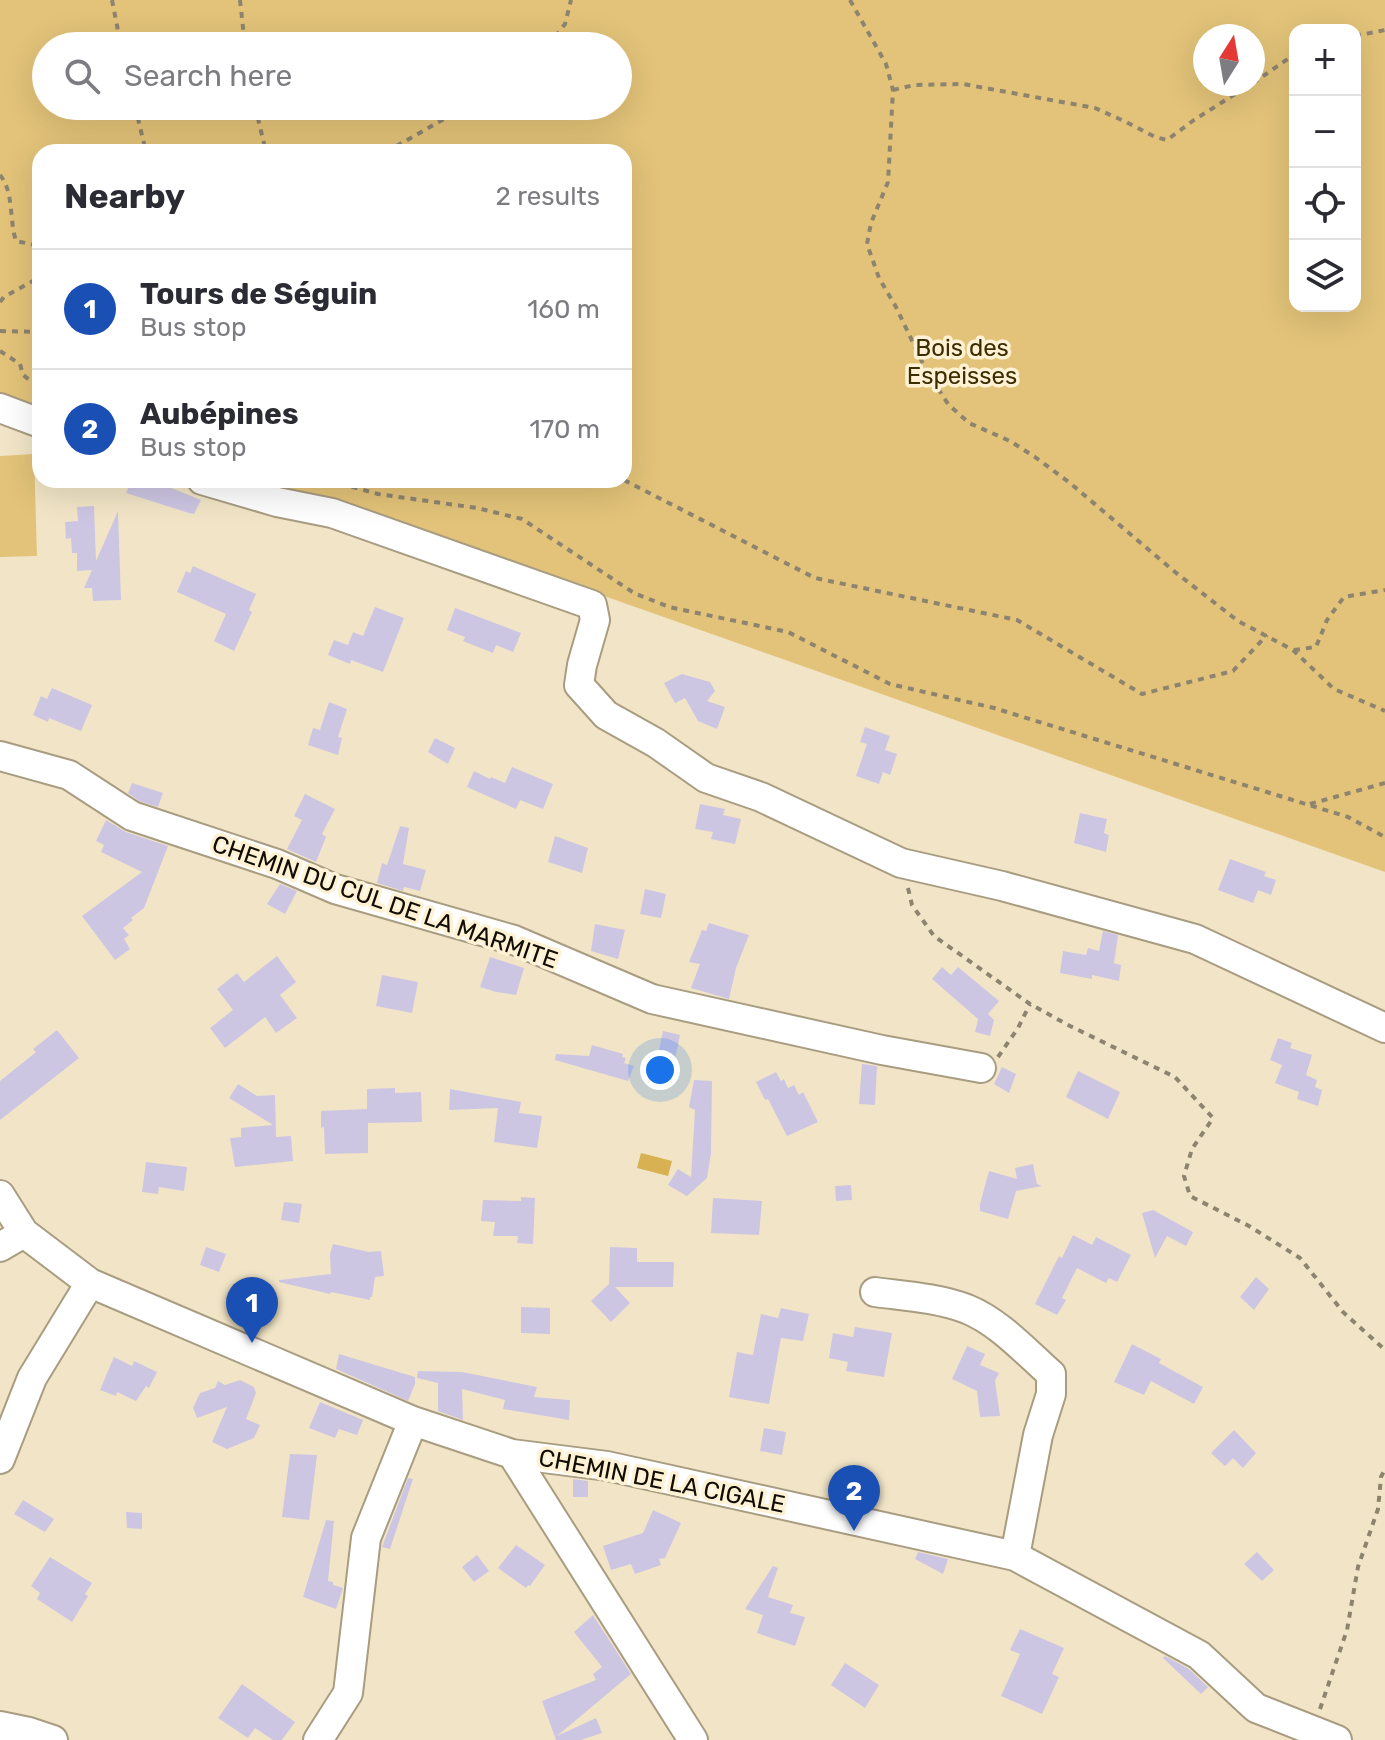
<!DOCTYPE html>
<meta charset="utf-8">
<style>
:root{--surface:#fff;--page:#f7f7f7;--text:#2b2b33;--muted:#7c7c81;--line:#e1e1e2;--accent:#2563eb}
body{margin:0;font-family:Rubik,sans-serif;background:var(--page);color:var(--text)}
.controls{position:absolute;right:24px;top:24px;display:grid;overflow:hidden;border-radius:16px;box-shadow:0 8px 32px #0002}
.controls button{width:72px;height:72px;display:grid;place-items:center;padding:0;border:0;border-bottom:2px solid var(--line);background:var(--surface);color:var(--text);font:40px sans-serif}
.compass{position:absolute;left:1193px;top:24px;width:72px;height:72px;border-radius:50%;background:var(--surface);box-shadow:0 8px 32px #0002;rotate:11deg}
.you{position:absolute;left:660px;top:1070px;width:28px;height:28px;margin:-20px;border:6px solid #fff;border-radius:50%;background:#1a73e8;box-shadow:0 0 0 12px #1a73e833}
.badge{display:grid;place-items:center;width:52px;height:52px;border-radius:50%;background:var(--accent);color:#fff;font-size:26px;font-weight:700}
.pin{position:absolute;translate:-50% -66px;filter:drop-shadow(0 2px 4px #0008)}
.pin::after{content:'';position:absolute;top:42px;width:28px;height:24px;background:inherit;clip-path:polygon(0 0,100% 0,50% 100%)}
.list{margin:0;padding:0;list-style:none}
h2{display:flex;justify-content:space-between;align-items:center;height:104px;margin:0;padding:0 32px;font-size:34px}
h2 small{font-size:26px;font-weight:400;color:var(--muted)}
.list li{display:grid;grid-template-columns:52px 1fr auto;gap:24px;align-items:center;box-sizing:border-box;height:120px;padding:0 32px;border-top:2px solid var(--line)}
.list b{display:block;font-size:30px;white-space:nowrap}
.list p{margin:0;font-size:26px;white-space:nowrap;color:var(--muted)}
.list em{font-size:26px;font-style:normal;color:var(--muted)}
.icon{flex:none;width:44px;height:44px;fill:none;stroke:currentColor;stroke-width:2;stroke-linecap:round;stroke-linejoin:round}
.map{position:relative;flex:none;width:1385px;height:1740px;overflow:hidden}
.search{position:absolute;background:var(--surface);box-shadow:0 8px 32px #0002;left:32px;top:32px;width:600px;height:88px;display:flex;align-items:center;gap:20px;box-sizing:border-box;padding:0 28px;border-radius:44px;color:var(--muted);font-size:30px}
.panel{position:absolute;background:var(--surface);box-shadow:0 8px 32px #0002;left:32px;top:144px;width:600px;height:344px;border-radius:24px}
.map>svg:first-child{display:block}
</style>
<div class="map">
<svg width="1385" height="1740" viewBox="0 0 1385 1740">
<rect width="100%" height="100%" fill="#f2e5c7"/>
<path fill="#e3c379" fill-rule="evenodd" d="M 0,0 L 1385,0 L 1385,872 L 344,504 L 250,480 L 624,480 L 624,152 L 40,152 L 40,413 L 0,398 ZM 1295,30 L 1355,30 L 1355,306 L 1295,306 ZM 1205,36 L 1253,36 L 1253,84 L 1205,84 ZM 46,46 L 618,46 L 618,106 L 46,106 Z
M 34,454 L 37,556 L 0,557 L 0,456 Z"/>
<path fill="#d7b152" d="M 641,1153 L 672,1161 L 668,1176 L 637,1168 Z"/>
<path fill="#cdc6e3" d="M 132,480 L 151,480 L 201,500 L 194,514 L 189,513 L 126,493 Z
M 94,506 L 96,561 L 118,511 L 121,600 L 93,601 L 92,588 L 84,588 L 92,570 L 77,571 L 77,553 L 72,553 L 71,538 L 66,539 L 65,522 L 78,521 L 77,507 Z
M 193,566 L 256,594 L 249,610 L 252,612 L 234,651 L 214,641 L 226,614 L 177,592 L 186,571 L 190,573 Z
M 375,607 L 404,618 L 383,672 L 351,660 L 350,664 L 328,655 L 334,640 L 348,645 L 353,632 L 363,636 Z
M 455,608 L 521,633 L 513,652 L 496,645 L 493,653 L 463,641 L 465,637 L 447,630 Z
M 682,674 L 710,682 L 715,691 L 707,701 L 725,707 L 717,729 L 698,721 L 685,698 L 675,703 L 664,683 Z
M 52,688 L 92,705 L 81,731 L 49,718 L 48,722 L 33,715 L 41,696 L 47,699 Z
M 329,702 L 347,709 L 338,737 L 342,738 L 338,755 L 308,745 L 313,728 L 320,730 Z
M 865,727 L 890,736 L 885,750 L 897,754 L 890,775 L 883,772 L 879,784 L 856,776 L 867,744 L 860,742 Z
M 435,738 L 455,748 L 448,764 L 428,752 Z
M 512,767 L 553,784 L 543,809 L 520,800 L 516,809 L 467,787 L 474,771 L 490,779 L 491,777 L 505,783 Z
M 132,783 L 163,793 L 158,807 L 139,801 L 128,793 Z
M 305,794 L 335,809 L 322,834 L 326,837 L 316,862 L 287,849 L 302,820 L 294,816 Z
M 700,804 L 725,809 L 723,815 L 741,819 L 735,844 L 711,839 L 713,832 L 695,829 Z
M 1080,813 L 1107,819 L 1104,833 L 1109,835 L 1106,852 L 1074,843 Z
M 106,820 L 126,832 L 168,846 L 144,908 L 131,918 L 133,920 L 123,928 L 129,935 L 124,939 L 130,949 L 115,960 L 82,916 L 142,872 L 101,852 L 104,845 L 96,841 Z
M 400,826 L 409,828 L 403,864 L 426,870 L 420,891 L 404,887 L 403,891 L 377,883 L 382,863 L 387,865 Z
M 555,836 L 588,848 L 582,873 L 548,862 Z
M 1230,859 L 1266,872 L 1264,876 L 1276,880 L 1271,895 L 1258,890 L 1253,903 L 1218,890 Z
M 280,884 L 297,891 L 285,914 L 267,904 Z
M 645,889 L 666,894 L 661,918 L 640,914 Z
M 709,923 L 749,935 L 736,968 L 729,999 L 691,988 L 700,964 L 689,962 L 702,930 L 706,931 Z
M 595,924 L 625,930 L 618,959 L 591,951 Z
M 1103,931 L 1118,935 L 1114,963 L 1121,965 L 1119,981 L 1092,975 L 1092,979 L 1060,973 L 1063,951 L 1086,955 L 1088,948 L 1099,951 Z
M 277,956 L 296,982 L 280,995 L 297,1018 L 276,1033 L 265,1017 L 225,1048 L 210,1028 L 233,1010 L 217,989 L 237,973 L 244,982 Z
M 490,957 L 524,968 L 516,995 L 496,992 L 480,987 Z
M 942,967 L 951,975 L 958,967 L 999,1001 L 988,1014 L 994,1020 L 990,1036 L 975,1032 L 978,1019 L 932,979 Z
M 382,975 L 418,982 L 412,1013 L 376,1006 Z
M 57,1030 L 79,1058 L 0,1120 L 0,1081 L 36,1052 L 33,1049 Z
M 663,1031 L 680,1035 L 675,1059 L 658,1055 Z
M 1278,1038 L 1292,1043 L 1290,1048 L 1312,1055 L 1306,1075 L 1317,1080 L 1315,1087 L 1322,1090 L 1318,1106 L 1297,1099 L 1299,1092 L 1275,1083 L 1282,1065 L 1270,1060 Z
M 592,1045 L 623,1054 L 622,1057 L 626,1058 L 624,1063 L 634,1066 L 628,1081 L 555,1060 L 556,1054 L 589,1056 Z
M 862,1064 L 877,1066 L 875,1105 L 859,1104 Z
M 1002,1067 L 1016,1074 L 1009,1093 L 994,1084 Z
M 1078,1071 L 1120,1092 L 1108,1119 L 1066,1097 Z
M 776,1072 L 781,1081 L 784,1079 L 788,1088 L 794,1085 L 799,1095 L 803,1092 L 818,1122 L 787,1136 L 768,1099 L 765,1100 L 756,1082 Z
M 694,1080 L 712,1081 L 711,1153 L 707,1178 L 687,1196 L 668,1185 L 678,1169 L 691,1177 L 695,1110 L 689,1107 Z
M 238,1084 L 257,1096 L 275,1095 L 276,1137 L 291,1136 L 293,1161 L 235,1167 L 230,1138 L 241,1137 L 241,1128 L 273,1125 L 229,1098 Z
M 395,1088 L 395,1093 L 421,1092 L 422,1122 L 368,1123 L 368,1153 L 325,1154 L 324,1127 L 321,1128 L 321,1111 L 367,1109 L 367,1089 Z
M 450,1089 L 521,1102 L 519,1113 L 542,1116 L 537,1148 L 494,1142 L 498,1108 L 449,1110 Z
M 146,1162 L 187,1167 L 184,1191 L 159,1187 L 158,1194 L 142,1192 Z
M 1033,1164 L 1037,1184 L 1042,1186 L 1016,1191 L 1008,1219 L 980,1211 L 980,1204 L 989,1171 L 1017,1179 L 1015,1168 Z
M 851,1185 L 852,1200 L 836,1201 L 835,1186 Z
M 521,1197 L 535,1198 L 533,1244 L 517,1243 L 518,1236 L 493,1236 L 495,1222 L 481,1221 L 483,1200 L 521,1201 Z
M 713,1198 L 762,1201 L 759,1235 L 711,1233 Z
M 284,1202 L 302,1204 L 299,1223 L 281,1220 Z
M 1153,1210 L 1193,1232 L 1186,1246 L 1167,1236 L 1155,1258 L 1142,1213 Z
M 1073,1235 L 1092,1245 L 1096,1237 L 1131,1255 L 1117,1282 L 1109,1278 L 1106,1283 L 1077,1268 L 1062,1298 L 1066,1300 L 1057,1315 L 1035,1304 L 1059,1256 L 1062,1258 Z
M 333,1244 L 369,1252 L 381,1251 L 384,1276 L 375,1277 L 372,1297 L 370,1297 L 370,1300 L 331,1292 L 330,1294 L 279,1282 L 279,1280 L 331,1274 L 330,1254 Z
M 206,1247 L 226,1254 L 219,1272 L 200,1265 Z
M 610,1247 L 637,1248 L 637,1262 L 674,1262 L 673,1287 L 615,1287 L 630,1303 L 611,1322 L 591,1301 L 609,1284 Z
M 1256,1277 L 1269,1289 L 1254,1310 L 1240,1297 Z
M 521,1307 L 550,1308 L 550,1334 L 521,1333 Z
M 781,1308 L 809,1314 L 803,1341 L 781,1338 L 769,1404 L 729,1397 L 737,1352 L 753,1355 L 761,1314 L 778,1318 Z
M 855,1327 L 892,1333 L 884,1377 L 846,1371 L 848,1362 L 829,1358 L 833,1333 L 853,1337 Z
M 1132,1344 L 1161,1359 L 1159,1363 L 1203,1387 L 1194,1404 L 1151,1381 L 1144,1395 L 1114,1382 Z
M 967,1346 L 985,1354 L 980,1365 L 999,1373 L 995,1381 L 1000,1416 L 980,1417 L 977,1391 L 952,1379 Z
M 339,1354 L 415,1377 L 415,1384 L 408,1401 L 336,1369 Z
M 114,1357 L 132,1366 L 134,1361 L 157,1372 L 149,1388 L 146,1386 L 136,1401 L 117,1392 L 116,1396 L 100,1390 Z
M 418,1371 L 462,1372 L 537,1387 L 534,1397 L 570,1400 L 569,1420 L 503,1409 L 505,1400 L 462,1389 L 463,1420 L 438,1411 L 438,1383 L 417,1378 Z
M 240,1380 L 254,1387 L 256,1393 L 246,1419 L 260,1425 L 254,1438 L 227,1449 L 212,1442 L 227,1407 L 197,1418 L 193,1408 L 200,1393 L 215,1388 L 218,1381 L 225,1385 Z
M 320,1402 L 363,1420 L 357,1435 L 339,1429 L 335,1438 L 309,1428 Z
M 764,1428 L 786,1432 L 782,1455 L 760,1451 Z
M 1234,1430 L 1256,1453 L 1243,1468 L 1233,1458 L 1225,1466 L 1211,1453 Z
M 290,1454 L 317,1455 L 309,1520 L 282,1517 Z
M 408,1478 L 413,1479 L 390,1549 L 382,1547 Z
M 573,1479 L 588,1481 L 588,1497 L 573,1497 Z
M 23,1500 L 54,1519 L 45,1532 L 14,1514 Z
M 653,1510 L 681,1523 L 665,1558 L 659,1559 L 661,1565 L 635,1574 L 631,1564 L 611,1570 L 603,1546 L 643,1533 Z
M 126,1512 L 142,1513 L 142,1529 L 127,1528 Z
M 326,1520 L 334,1521 L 328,1581 L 333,1582 L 333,1585 L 343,1588 L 336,1609 L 303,1597 Z
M 516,1545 L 545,1565 L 530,1586 L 528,1585 L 526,1588 L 498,1568 Z
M 918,1552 L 948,1559 L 943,1574 L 915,1559 Z
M 1257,1552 L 1274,1570 L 1262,1581 L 1244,1564 Z
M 477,1555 L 489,1571 L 474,1582 L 462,1567 Z
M 50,1557 L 92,1583 L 85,1594 L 88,1596 L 72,1622 L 37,1599 L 40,1593 L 31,1586 Z
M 773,1566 L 778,1568 L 768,1597 L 793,1605 L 790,1613 L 805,1617 L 795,1646 L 757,1633 L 763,1615 L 745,1609 Z
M 593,1615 L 631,1674 L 557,1736 L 596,1718 L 602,1733 L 581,1740 L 556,1740 L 542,1701 L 596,1680 L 593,1674 L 602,1667 L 574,1632 Z
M 1020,1629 L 1064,1648 L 1052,1674 L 1059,1677 L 1042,1714 L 1001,1696 L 1020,1654 L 1010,1650 Z
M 1165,1656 L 1189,1669 L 1208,1687 L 1201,1694 L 1163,1658 Z
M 845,1663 L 879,1685 L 865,1708 L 831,1685 Z
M 242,1684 L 295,1722 L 282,1740 L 273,1740 L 255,1728 L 248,1738 L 218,1718 Z"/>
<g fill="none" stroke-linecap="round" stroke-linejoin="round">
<defs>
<path id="minor" d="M 0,408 L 40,423
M 202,480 L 277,502 L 332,513 L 592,605 L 595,620 L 582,665 L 579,685 L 606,715 L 656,743 L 706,778 L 761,797 L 901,863 L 1002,886 L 1195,939 L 1385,1028
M 0,756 L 69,775 L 132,816 L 277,864 L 335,889 L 514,940 L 652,999 L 882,1050 L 981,1068
M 0,1195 L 24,1233 L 90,1283 L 413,1421 L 512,1454 L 607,1466 L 1015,1556 L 1199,1655 L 1256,1708 L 1337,1740
M 0,1247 L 24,1233
M 875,1292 C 906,1296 938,1298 967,1309 C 999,1322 1025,1351 1051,1374 L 1051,1394 L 1038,1435 L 1015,1556
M 512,1454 L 693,1740
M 0,1459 L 32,1378 L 90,1283
M 0,1726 L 29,1732 L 53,1740
M 318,1740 L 348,1693 L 366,1538 L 413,1421"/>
</defs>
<use href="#minor" stroke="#a89c81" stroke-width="32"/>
<path stroke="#8d8470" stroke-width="4" stroke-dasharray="6 6" stroke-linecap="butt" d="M 112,0 L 121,46
M 240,0 L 245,46
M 850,0 L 886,64 L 893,90 L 888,182 L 871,223 L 867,244 L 879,278 L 896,307 L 925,368 L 948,404 L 969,423 L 1010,441 L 1035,457 L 1070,483 L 1175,572 L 1238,621 L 1293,650 L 1334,689 L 1385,711
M 1355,36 L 1385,30
M 548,46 L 565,24 L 571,0
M 1253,83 L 1295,54
M 893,90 L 914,85 L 963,84 L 1095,108 L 1124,121 L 1155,137 L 1167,140 L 1194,120 L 1251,84
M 135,106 L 146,152
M 255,106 L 266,152
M 386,152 L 467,106
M 0,175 C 14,192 9,219 16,241 L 40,246
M 0,302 L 4,297 L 40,277
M 0,331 L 40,332
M 0,351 L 20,364 L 23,375 L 40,388
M 342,480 L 349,486 L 378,494 L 477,508 L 522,519 L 634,593 L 669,607 L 788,632 L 890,684 L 994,708 L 1348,817 L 1385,837
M 624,480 L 815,578 L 1017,620 L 1142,694 L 1233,671 L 1267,635
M 1294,650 L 1316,647 L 1327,620 L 1344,597 L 1385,590
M 1310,804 L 1385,783
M 908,888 L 912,905 L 934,936 L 1030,1004 L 1070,1026 L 1175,1077 L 1213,1118 L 1192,1149 L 1184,1176 L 1190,1196 L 1249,1226 L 1300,1258 L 1343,1312 L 1385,1350
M 998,1057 L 1018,1028 L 1030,1004
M 1320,1709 L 1347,1630 L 1358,1567 L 1378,1509 L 1381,1477 L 1385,1469"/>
<use href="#minor" stroke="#fff" stroke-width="28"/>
</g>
<g text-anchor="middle" stroke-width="7" stroke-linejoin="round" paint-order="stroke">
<g font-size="24" fill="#3d2d03" stroke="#fff2d4">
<text x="962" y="356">Bois des<tspan x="962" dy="28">Espeisses</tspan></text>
</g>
<g font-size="24" fill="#110d04" stroke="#fff2d4">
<text transform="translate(385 902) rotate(19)" y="8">CHEMIN DU CUL DE LA MARMITE</text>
<text transform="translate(662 1481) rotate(11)" y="8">CHEMIN DE LA CIGALE</text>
</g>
</g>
</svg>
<div class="controls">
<button>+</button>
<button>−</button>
<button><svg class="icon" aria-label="locate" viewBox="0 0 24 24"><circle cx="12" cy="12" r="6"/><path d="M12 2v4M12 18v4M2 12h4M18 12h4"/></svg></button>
<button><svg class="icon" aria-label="layers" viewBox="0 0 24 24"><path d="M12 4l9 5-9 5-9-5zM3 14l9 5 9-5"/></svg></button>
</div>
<svg class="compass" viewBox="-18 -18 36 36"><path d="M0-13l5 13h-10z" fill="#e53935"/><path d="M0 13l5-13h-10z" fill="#7c7c81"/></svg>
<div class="you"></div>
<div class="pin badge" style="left:252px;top:1343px;background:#1a4fb4">1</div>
<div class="pin badge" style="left:854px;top:1531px;background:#1a4fb4">2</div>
<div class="search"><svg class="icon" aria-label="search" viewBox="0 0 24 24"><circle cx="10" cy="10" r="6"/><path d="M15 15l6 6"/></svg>Search here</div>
<section class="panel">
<h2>Nearby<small>2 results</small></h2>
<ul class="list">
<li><span class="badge" style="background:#1a4fb4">1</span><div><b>Tours de Séguin</b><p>Bus stop</p></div><em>160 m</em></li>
<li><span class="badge" style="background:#1a4fb4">2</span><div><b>Aubépines</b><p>Bus stop</p></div><em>170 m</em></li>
</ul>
</section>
</div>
